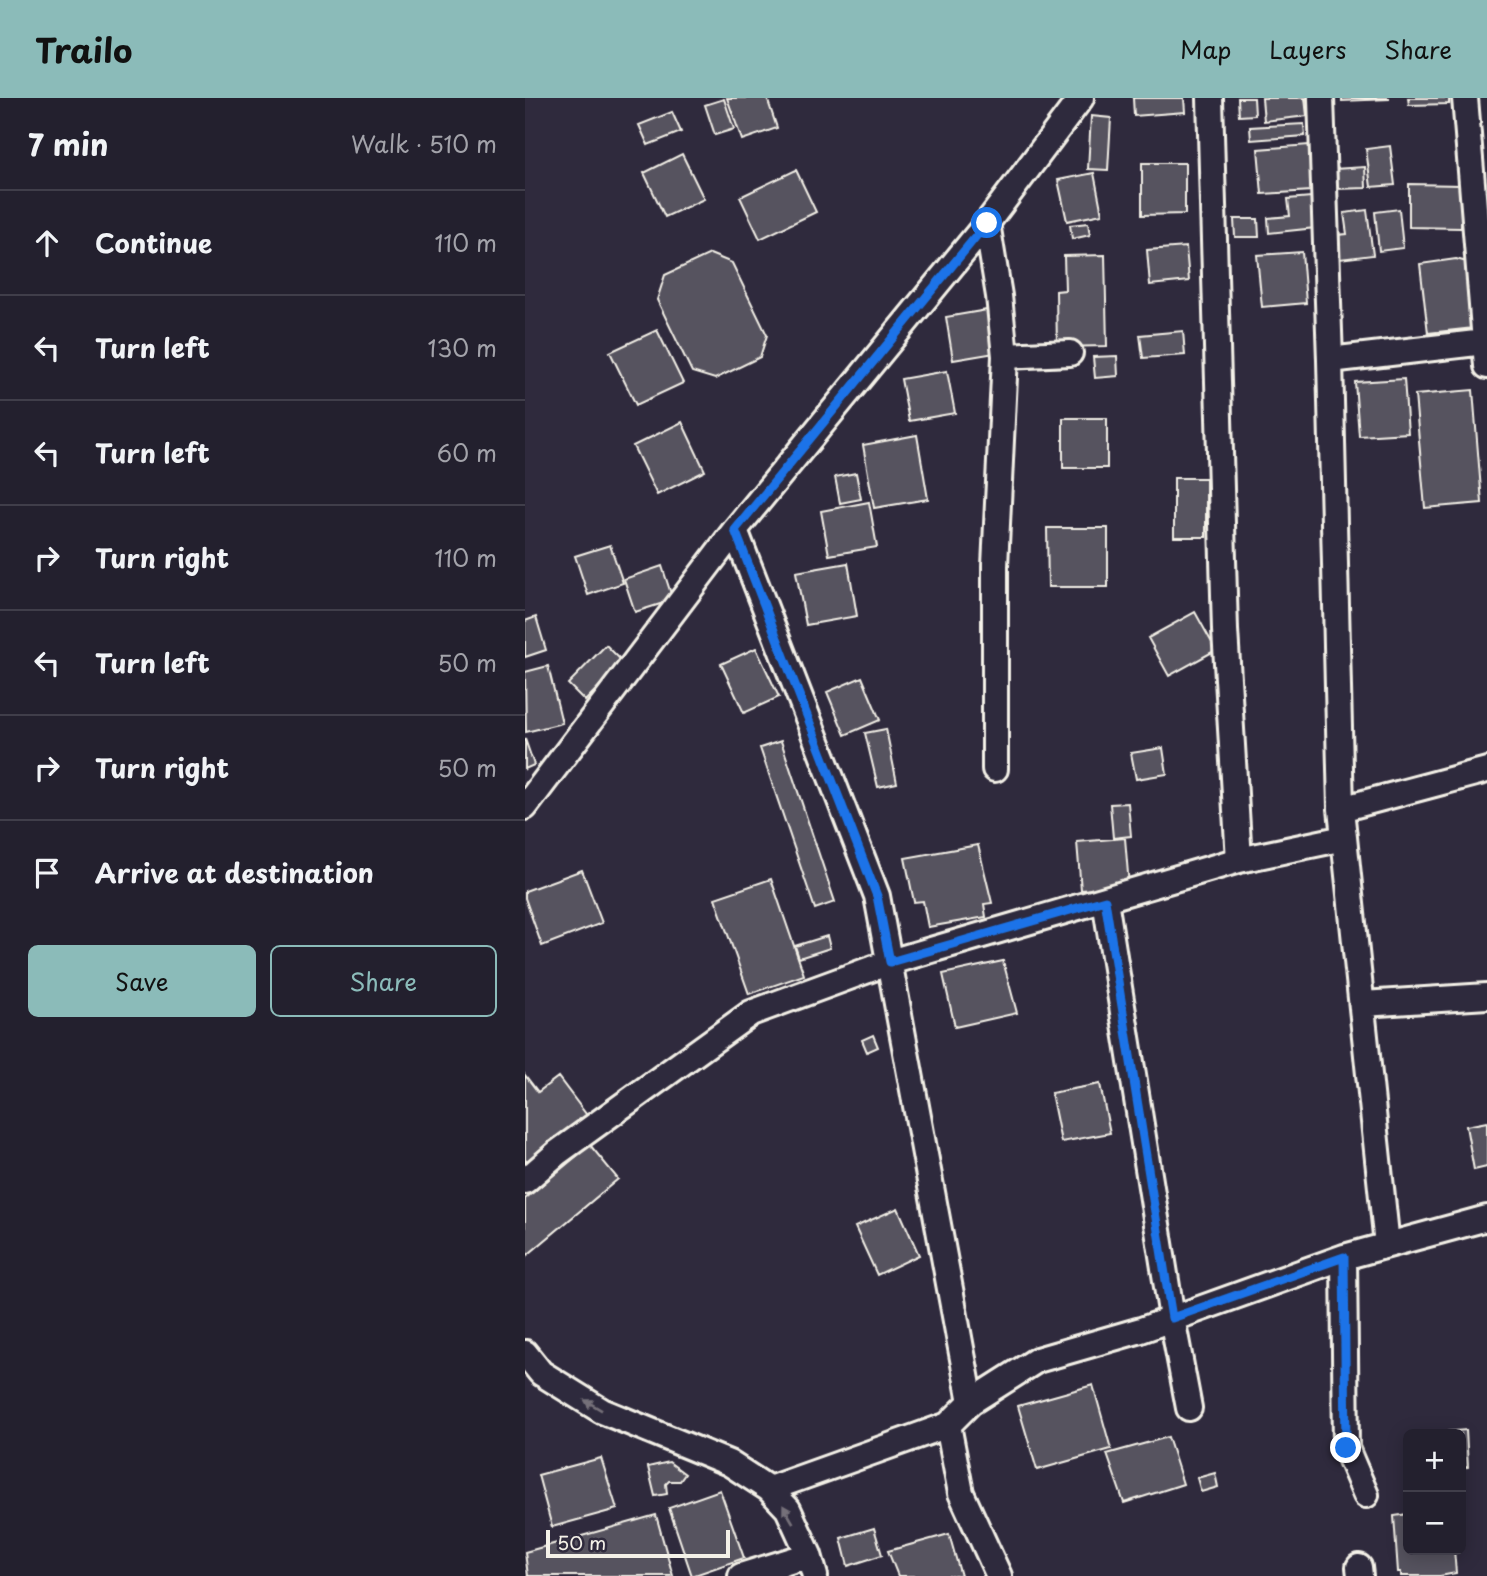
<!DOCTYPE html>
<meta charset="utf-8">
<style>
:root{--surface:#23202e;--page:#2f2d3a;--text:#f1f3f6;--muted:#a3a3aa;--line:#403e4a;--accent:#8bbbb9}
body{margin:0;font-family:"Playpen Sans",sans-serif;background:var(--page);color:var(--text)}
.controls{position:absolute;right:21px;bottom:21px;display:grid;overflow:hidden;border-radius:10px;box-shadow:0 4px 18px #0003}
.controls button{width:63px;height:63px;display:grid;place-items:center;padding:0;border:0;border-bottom:2px solid var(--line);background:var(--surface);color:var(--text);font:35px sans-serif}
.scale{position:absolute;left:21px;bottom:18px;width:184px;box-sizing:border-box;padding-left:7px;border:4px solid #f4f1e8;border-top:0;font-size:19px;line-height:24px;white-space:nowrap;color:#f4f1e8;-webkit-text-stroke:5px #2f2a3d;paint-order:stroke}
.stop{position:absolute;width:21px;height:21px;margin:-16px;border:5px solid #1a73e8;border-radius:50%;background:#fff}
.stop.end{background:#1a73e8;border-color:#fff;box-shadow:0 2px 7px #0008}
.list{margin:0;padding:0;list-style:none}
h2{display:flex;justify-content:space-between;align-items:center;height:91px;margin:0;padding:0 28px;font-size:30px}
h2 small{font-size:23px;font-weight:400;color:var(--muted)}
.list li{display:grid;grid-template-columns:46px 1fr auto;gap:21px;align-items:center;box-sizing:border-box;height:105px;padding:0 28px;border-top:2px solid var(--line)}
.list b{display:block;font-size:26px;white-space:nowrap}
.list em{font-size:23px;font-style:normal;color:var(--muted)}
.actions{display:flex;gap:14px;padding:21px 28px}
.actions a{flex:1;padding:16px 0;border:2px solid var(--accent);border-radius:10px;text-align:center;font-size:24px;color:var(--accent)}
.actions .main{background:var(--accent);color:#111}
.icon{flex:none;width:38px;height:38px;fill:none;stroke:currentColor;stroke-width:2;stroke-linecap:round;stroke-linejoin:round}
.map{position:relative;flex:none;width:962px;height:1478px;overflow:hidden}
header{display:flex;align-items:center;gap:42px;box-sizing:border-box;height:98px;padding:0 35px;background:var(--accent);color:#111}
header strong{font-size:33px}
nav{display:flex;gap:38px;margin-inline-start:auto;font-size:24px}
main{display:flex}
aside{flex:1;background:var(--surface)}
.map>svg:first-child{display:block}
</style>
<header>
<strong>Trailo</strong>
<nav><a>Map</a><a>Layers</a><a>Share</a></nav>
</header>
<main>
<aside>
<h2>7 min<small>Walk · 510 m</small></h2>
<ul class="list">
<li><svg class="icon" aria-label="ahead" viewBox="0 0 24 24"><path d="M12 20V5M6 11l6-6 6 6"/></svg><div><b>Continue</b></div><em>110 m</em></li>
<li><svg class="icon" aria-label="left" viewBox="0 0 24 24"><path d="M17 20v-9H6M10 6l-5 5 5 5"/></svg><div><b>Turn left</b></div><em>130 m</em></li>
<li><svg class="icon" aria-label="left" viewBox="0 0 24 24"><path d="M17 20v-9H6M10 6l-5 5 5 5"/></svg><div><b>Turn left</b></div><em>60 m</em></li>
<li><svg class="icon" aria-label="right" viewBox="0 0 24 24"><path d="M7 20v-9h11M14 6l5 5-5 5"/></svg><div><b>Turn right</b></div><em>110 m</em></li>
<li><svg class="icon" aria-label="left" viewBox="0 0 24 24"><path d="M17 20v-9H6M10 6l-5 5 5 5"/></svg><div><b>Turn left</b></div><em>50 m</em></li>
<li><svg class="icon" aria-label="right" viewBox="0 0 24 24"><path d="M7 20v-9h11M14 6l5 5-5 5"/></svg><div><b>Turn right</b></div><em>50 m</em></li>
<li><svg class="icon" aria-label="arrive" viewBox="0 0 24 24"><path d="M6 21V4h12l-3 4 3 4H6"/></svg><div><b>Arrive at destination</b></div></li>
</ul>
<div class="actions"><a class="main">Save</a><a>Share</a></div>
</aside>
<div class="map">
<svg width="962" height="1478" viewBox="0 0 962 1478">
<rect width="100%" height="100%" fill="#2f2a3d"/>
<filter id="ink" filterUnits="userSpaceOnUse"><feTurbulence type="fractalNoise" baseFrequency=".0143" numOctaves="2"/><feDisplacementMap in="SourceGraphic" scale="14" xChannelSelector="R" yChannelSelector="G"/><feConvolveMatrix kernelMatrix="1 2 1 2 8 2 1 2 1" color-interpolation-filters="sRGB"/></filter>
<g filter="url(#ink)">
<path fill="#56525f" stroke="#f4f1e8" stroke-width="2" d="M 202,0 L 242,0 L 252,30 L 217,42 Z
M 608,0 L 659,0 L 660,14 L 609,18 Z
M 713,0 L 729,0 L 730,17 L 714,18 Z
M 737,0 L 780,0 L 782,18 L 739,23 Z
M 817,0 L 864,0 L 864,1 L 817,3 Z
M 883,0 L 924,0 L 924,6 L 884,7 Z
M 199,1 L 209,31 L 190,37 L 180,7 Z
M 147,14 L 156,34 L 123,47 L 114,27 Z
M 566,18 L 586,20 L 583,72 L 563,71 Z
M 779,26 L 780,38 L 726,42 L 725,29 Z
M 784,47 L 787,93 L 737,96 L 733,51 Z
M 865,48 L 870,87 L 846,89 L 841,51 Z
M 157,56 L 179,101 L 140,119 L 119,75 Z
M 617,65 L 660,65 L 660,116 L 617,117 Z
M 840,69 L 841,90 L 810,91 L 809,71 Z
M 271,72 L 291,114 L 235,141 L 215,99 Z
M 569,75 L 577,116 L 542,123 L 533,82 Z
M 884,86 L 937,87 L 936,130 L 884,129 Z
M 786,99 L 790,130 L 744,135 L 743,120 L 765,118 L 763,101 Z
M 874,111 L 878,150 L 854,153 L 850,114 Z
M 842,112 L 848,157 L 815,161 L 812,137 L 822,136 L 819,115 Z
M 709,121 L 733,121 L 734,139 L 710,139 Z
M 563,125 L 565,137 L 547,141 L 545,127 Z
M 661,149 L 664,183 L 625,187 L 622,152 Z
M 777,154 L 781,205 L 737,209 L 732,157 Z
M 185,156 L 207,165 L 242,237 L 235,259 L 190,281 L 167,274 L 132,202 L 140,177 Z
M 580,157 L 582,248 L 532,249 L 531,193 L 540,192 L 539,158 Z
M 931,161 L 942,164 L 949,230 L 903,235 L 895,166 Z
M 462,212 L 470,255 L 428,262 L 421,219 Z
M 132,232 L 158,285 L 111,307 L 85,254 Z
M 658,233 L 660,257 L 618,260 L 615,237 Z
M 592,258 L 593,278 L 570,280 L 568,259 Z
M 422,273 L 430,315 L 384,323 L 376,281 Z
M 879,281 L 883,335 L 834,338 L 830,284 Z
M 948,292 L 957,405 L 900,410 L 890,297 Z
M 538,320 L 582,320 L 582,370 L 538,370 Z
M 157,324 L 180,373 L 132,397 L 108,348 Z
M 392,337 L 403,401 L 349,410 L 338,347 Z
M 331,375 L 336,401 L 315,405 L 310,379 Z
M 649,380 L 681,380 L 681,439 L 649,439 Z
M 344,404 L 352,449 L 304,457 L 296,413 Z
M 522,430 L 583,430 L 583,489 L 523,489 Z
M 85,447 L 98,485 L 63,497 L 50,458 Z
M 323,465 L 332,518 L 281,527 L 271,474 Z
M 137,468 L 148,502 L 110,514 L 99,481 Z
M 670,514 L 691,552 L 644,578 L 623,540 Z
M 11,519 L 21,552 L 0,559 L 0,523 Z
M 81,547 L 98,564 L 60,603 L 43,586 Z
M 231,550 L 254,599 L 219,615 L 196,566 Z
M 23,568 L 37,625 L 1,634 L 0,574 Z
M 337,579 L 355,622 L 320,637 L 302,594 Z
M 361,631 L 372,685 L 353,689 L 340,635 Z
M 0,641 L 9,667 L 0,671 Z
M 256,643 L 310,804 L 290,811 L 235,650 Z
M 638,650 L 642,676 L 611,681 L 606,655 Z
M 603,705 L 606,738 L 588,740 L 585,706 Z
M 600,740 L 604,788 L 556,792 L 552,744 Z
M 453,747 L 467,805 L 459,806 L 461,819 L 403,829 L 398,803 L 389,804 L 380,760 Z
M 57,772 L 77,825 L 17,848 L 0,800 L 0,793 Z
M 246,781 L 279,877 L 224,896 L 190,800 Z
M 302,838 L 305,850 L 274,860 L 270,848 Z
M 478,863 L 492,915 L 430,929 L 418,876 Z
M 348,937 L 353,949 L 342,954 L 337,942 Z
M 0,977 L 13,994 L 33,979 L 67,1024 L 0,1072 Z
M 575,986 L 585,1035 L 536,1044 L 526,995 Z
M 962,1024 L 962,1069 L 949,1072 L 941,1028 Z
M 65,1047 L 93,1081 L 0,1159 L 0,1101 Z
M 373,1110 L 394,1157 L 352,1177 L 330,1129 Z
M 568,1287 L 586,1351 L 512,1372 L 493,1308 Z
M 941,1332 L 943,1369 L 936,1370 L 936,1336 L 919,1336 L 919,1334 Z
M 643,1339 L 658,1386 L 599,1405 L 582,1356 Z
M 76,1360 L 92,1411 L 27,1429 L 13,1377 Z
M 144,1364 L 160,1376 L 155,1383 L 144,1383 L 141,1386 L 142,1396 L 130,1398 L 123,1369 Z
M 690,1375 L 693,1389 L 676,1394 L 672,1380 Z
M 195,1392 L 219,1460 L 167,1478 L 144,1410 Z
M 883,1416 L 883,1452 L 929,1452 L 931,1475 L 915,1478 L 876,1478 L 876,1474 L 873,1474 L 869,1418 Z
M 131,1417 L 148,1478 L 3,1478 L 0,1454 Z
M 349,1430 L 357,1457 L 323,1468 L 316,1440 Z
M 424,1436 L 436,1478 L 373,1478 L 363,1453 Z"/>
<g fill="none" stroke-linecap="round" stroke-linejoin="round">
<defs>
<path id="minor" d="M 796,0 L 805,262 L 816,711
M 940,0 L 962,268
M 462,125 L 474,198 L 480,258 L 470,468 L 470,671
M 480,258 L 545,255
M 805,262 L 960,244
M 210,432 L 352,798 L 446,1304
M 0,709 L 210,432 L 462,125 L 556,0
M 714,762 L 819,740
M 580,802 L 647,1220 L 664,1310
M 838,906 L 962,898
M 0,1083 L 32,1055 L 226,915 L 365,864 L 714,762 L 700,532 L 685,0
M 862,1147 L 816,711 L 962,672
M 819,1159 L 821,1350 L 841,1397
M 0,1255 L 16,1275 L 77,1313 L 204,1365 L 244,1391 L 263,1411 L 284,1457 L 290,1478
M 423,1327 L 436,1395 L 474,1478
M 244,1391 L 423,1327 L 446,1304 L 512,1262 L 616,1232 L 819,1159 L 962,1120
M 834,1469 L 835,1478
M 216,1478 L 284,1457"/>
</defs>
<use href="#minor" stroke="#f4f1e8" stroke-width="30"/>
<use href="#minor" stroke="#2f2a3d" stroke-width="24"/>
</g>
<defs><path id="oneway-solid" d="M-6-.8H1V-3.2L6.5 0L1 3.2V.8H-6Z" transform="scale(1.75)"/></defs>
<g fill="#747079">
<use href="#oneway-solid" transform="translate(68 1307) rotate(-149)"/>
<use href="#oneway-solid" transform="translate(263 1416) rotate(-120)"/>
</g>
</g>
<g fill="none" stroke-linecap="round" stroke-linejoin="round" filter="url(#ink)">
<path stroke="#1a73e8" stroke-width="9" d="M 462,125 L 210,432 L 352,798 L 365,864 L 580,802 L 647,1220 L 819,1159 L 821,1350"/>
</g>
</svg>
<div class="controls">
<button>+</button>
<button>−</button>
</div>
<div class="scale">50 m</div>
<div class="stop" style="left:462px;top:125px"></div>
<div class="stop end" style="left:821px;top:1350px"></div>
</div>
</main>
